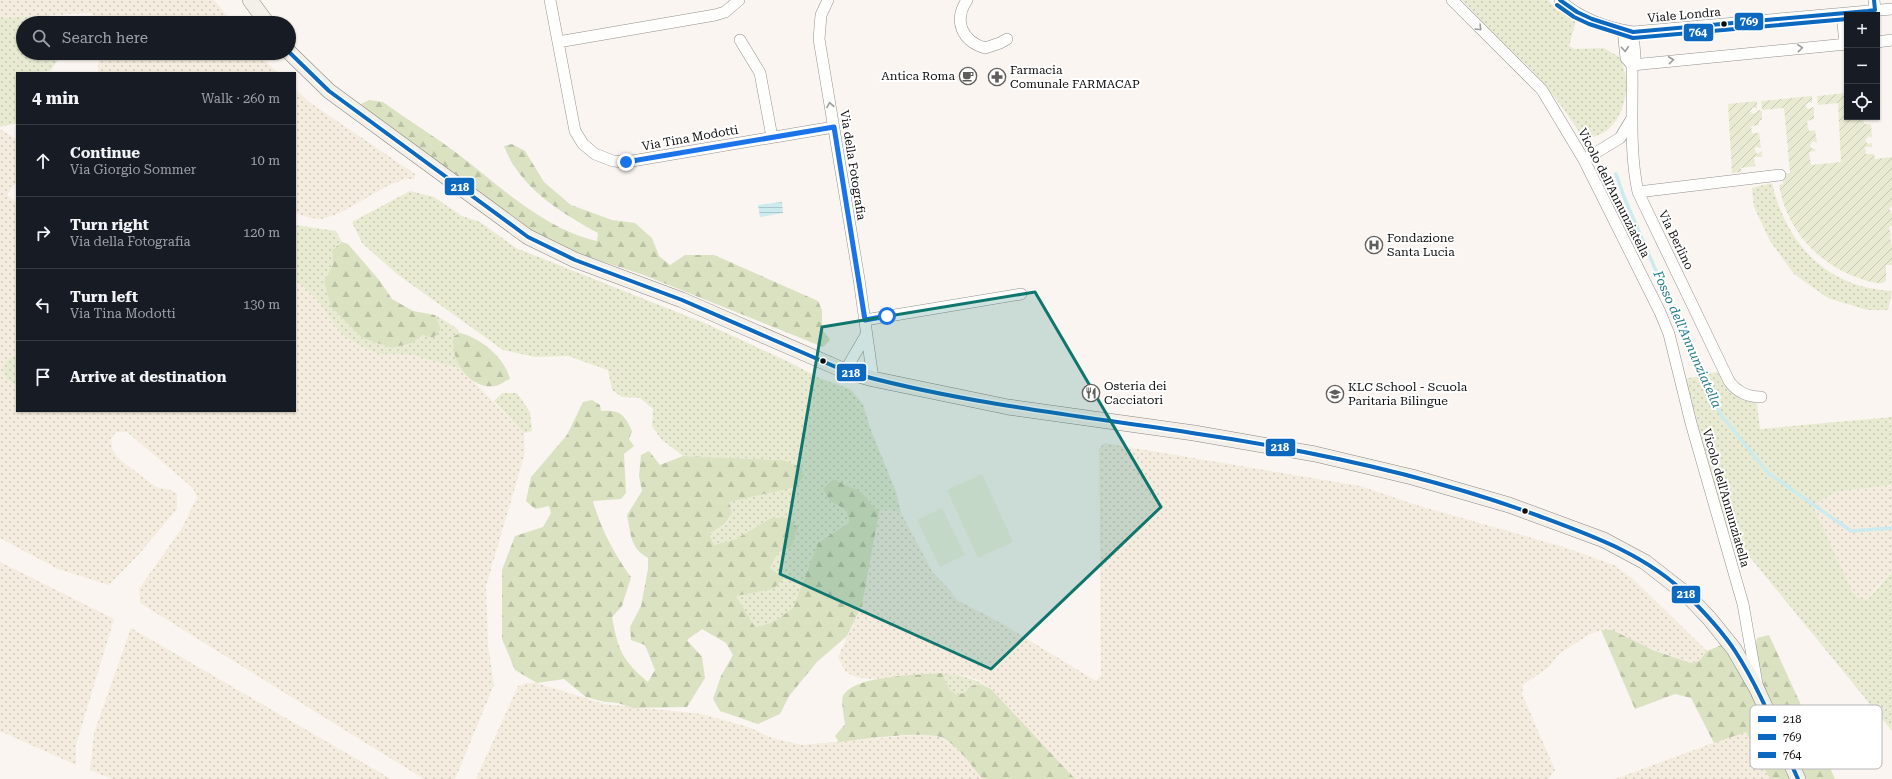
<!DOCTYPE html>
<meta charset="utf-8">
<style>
:root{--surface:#171b24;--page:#20242c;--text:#f1f3f6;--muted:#9ea1a6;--line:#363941}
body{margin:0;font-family:"Roboto Serif",serif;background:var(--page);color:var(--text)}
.controls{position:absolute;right:12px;top:12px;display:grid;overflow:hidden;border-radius:0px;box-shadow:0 1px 3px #0004}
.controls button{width:36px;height:36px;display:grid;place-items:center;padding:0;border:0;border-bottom:1px solid var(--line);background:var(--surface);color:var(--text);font:20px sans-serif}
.stop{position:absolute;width:12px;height:12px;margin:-9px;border:3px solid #1a73e8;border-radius:50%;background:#fff}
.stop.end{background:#1a73e8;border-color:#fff;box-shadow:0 1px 4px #0008}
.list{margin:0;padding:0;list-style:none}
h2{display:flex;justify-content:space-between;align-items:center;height:52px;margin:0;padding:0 16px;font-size:17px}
h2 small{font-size:13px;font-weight:400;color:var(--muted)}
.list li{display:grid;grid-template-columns:26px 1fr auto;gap:12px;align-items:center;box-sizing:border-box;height:72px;padding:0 16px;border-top:1px solid var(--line)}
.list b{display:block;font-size:15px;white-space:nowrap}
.list p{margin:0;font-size:13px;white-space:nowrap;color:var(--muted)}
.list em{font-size:13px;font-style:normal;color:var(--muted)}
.icon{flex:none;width:22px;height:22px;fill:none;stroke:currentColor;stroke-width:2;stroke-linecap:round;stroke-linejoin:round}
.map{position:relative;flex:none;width:1892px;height:779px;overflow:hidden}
.search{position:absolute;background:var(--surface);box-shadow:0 1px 3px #0004;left:16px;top:16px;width:280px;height:44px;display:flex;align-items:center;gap:10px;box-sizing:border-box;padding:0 14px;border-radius:22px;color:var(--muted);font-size:15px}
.panel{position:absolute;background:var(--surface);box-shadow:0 1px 3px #0004;left:16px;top:72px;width:280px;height:340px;border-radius:0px}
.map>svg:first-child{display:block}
</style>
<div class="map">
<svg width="1892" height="779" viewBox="0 0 1892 779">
<defs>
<pattern id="farmland-dots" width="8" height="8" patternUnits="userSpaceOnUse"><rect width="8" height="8" fill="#f4ecde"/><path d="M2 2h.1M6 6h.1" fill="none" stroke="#d0c9bd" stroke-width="1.8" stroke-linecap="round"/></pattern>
<pattern id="grass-dots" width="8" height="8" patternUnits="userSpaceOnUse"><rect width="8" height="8" fill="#e8ebd2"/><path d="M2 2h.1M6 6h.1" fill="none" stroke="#c6c8b3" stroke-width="1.8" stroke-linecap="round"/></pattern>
<pattern id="forest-firs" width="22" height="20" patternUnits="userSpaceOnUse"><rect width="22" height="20" fill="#dbe2c1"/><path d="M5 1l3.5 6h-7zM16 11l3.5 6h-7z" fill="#bbc1a5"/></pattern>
<pattern id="garden-furrows" width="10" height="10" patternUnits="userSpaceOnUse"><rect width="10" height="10" fill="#e8ebd2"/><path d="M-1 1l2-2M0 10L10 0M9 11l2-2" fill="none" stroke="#c6c8b3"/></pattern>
<pattern id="water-rules" width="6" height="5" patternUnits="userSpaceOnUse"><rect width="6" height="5" fill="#cbebef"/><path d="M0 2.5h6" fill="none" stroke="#adc8cc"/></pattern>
</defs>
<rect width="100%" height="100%" fill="#faf5f0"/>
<path fill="url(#farmland-dots)" d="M 0,0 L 214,0 L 233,23 L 104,23 L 90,13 L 0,18 Z
M 99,53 L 257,53 L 278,73 L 98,73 Z
M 295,89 L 309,102 L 415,174 L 414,179 L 405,179 L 389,185 L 340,213 L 322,219 L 311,218 L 295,213 Z
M 0,129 L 17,140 L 17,181 L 7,195 L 17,203 L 17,237 L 15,238 L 17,246 L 17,356 L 7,380 L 17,385 L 17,411 L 295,411 L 295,280 L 315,297 L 341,333 L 378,354 L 413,355 L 461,369 L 524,433 L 525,453 L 486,586 L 488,645 L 494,685 L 455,779 L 424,779 L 140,603 L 139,589 L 182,528 L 197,497 L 193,488 L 127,432 L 116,432 L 111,439 L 112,449 L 119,459 L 156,487 L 170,490 L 177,494 L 177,509 L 139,554 L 109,585 L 58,569 L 0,538 Z
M 1104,443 L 1360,486 L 1413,504 L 1567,548 L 1614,565 L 1633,579 L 1707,651 L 1699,661 L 1691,663 L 1601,630 L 1588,635 L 1558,655 L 1549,667 L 1523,685 L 1522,694 L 1555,770 L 1548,779 L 1075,779 L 991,689 L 979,680 L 966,676 L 942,673 L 874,679 L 855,677 L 845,671 L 838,657 L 862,605 L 879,513 L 888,509 L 901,513 L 933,573 L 947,587 L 957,600 L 999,622 L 1096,681 L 1101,675 L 1099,449 Z
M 1892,485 L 1892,572 L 1878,586 L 1867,600 L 1857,598 L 1852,591 L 1813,506 L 1836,492 Z
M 0,562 L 114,619 L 76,745 L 76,765 L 0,731 Z
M 131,628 L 391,779 L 112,779 L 90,770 L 94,733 Z
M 526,683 L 537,683 L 604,704 L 702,714 L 748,727 L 772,738 L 801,745 L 925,734 L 943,738 L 954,745 L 983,779 L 476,779 L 518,686 Z
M 1746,731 L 1770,779 L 1615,779 Z"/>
<path fill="url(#grass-dots)" d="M 1462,0 L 1548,0 L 1557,10 L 1576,21 L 1569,46 L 1575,49 L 1604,48 L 1621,58 C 1622,65 1626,73 1626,79 C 1628,106 1615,136 1586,138 L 1582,136 L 1560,104 L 1529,67 L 1495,36 Z
M 49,15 L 54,23 L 23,23 L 23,53 L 63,53 L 50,71 L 17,73 L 17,123 L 0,127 L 0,18 Z
M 1772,183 C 1786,244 1827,288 1892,291 L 1888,310 L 1867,310 L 1828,298 L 1794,274 L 1770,241 L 1754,207 L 1752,188 Z
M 410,191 L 434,197 L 462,216 L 480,222 L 516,248 L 707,324 L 791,363 L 819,378 L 850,389 L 863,404 L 870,428 L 896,492 L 901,513 L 888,509 L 879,513 L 861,492 L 830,501 L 846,510 L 850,522 L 818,543 L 793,608 L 774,622 L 755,627 L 735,596 L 751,592 L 784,578 L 770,568 L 778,553 L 791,547 L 771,518 L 736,539 L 714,545 L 709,534 L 726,524 L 732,513 L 729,502 L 744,498 L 801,467 L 783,460 L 683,456 L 661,439 L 652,426 L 653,409 L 640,398 L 622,397 L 612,390 L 608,370 L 568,356 L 535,357 L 503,350 L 397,274 L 362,243 L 352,222 Z
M 295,225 L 336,231 L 342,242 L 332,250 L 333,264 L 324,282 L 331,307 L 362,338 L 392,348 L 412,343 L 423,335 L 441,329 L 435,315 L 455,327 L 460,333 L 454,336 L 455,357 L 461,369 L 413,355 L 378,354 L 359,345 L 341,333 L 315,297 L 295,280 Z
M 16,356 L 17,356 L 17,385 L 7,380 L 2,368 L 7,360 Z
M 1717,372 L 1735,395 L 1757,404 L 1760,429 L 1892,417 L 1892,485 L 1836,492 L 1813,506 L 1852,591 L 1857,597 L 1867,600 L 1892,572 L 1892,731 L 1727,529 L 1685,379 Z
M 502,393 L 517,393 L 530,412 L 532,431 L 524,433 L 494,401 Z
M 942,673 C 961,675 976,678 991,689 C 979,684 973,681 965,693 L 956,694 L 949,689 Z"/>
<path fill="url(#forest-firs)" d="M 369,100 L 383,102 C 408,120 434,136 458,154 C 501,187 544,229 597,241 L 598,233 C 560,212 520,188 504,146 L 512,144 L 525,151 L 544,182 L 571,205 L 612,220 L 635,223 L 652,238 L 659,256 L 670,265 L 685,255 L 714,255 L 818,301 L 822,310 L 822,329 L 830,340 L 823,347 L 641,274 L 564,249 L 525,227 L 359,105 Z
M 342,242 L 348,244 L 380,281 L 392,299 L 413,311 L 435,315 L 441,329 L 433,338 L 423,335 L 412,343 L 392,348 L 362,338 L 331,307 L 324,282 L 333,264 L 332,250 Z
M 460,333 C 481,338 505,358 510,379 C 505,381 500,385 496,386 C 469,390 449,359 454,336 Z
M 592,400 L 600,405 L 601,411 C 620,410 624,414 632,431 L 629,439 L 634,446 L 624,454 L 626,493 L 621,499 L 593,501 C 600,527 615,556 631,577 L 622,606 L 612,617 C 618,650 622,660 648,682 L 655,670 L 645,645 L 631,640 L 630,627 L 641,606 L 648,569 L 648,558 C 630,548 631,534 627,515 L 642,491 L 639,476 L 641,455 L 649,451 L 660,465 L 683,456 L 783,460 L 801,467 L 804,476 L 795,487 L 729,502 L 732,513 L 725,524 L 709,534 L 714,545 L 736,539 L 771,518 L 788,518 L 798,528 L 791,547 L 778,553 L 770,568 L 784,578 L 773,589 L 736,596 L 755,627 L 774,622 L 793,608 L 818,543 L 850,522 L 846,510 L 830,501 L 823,489 L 833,479 L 861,492 L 879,513 L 862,605 L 847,636 L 817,662 L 789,696 L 780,714 L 758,724 L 720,711 L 713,699 L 721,676 L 733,655 L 726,643 L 702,629 L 687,640 L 702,657 L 705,678 L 687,707 L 633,708 L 618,703 L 605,702 L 586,697 L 564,679 L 537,683 L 515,670 L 502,639 L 502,570 L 515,536 L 543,527 L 551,513 L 549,506 L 535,509 L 526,501 L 531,477 L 567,435 L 583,402 Z
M 1601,630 L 1612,630 L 1653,650 L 1691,663 L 1699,661 L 1707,651 L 1724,644 L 1750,681 L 1757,638 L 1769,635 L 1835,779 L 1770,779 L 1746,732 L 1714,743 L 1691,698 L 1675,694 L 1635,709 Z
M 942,673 L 949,689 L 956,694 L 965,693 C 973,681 979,684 991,689 L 1075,779 L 983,779 C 971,766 960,748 945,739 C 927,729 862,740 839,742 L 835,736 L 845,724 C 844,717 840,698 844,694 C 858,675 919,675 942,673 Z"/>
<path fill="url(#garden-furrows)" d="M 1847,93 L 1847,117 L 1863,117 L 1864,124 L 1871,124 L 1872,138 L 1869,136 L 1865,140 L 1868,144 L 1872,143 L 1872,147 L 1865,147 L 1866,154 L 1874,154 L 1875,159 L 1892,157 L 1892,207 L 1889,208 L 1892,214 L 1892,226 L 1889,227 L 1891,236 L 1890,237 L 1892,247 L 1892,265 L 1886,265 L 1886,280 L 1883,283 C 1874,284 1867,281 1859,278 C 1817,264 1786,228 1779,185 L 1783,184 L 1782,174 L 1790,173 L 1784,108 L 1762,110 L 1761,101 L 1812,96 L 1812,103 L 1809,102 L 1805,105 L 1808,109 L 1814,107 L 1814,119 L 1807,121 L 1809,131 L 1815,130 L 1817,143 L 1813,141 L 1810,145 L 1811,148 L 1815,149 L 1816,151 L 1809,152 L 1811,165 L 1841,162 L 1838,103 L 1818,105 L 1817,96 Z
M 1757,101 L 1757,109 L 1753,107 L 1750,112 L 1755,114 L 1758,110 L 1762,111 L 1762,119 L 1759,121 L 1759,125 L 1751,126 L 1752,133 L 1759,133 L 1761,148 L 1755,147 L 1755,151 L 1757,154 L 1762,151 L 1762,157 L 1754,157 L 1755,166 L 1741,168 L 1741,172 L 1732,173 L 1728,104 Z"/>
<path fill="#f0f0dc" d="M 982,474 L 1013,542 L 978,558 L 947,490 Z
M 942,508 L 965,555 L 940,567 L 917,520 Z"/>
<path fill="url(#water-rules)" d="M 782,202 L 783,213 L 760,217 L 758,205 Z"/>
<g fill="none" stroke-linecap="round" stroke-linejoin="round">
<path stroke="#cbebef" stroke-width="3.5" d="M 1616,174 L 1624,197 L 1691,352 L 1721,415 L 1768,473 L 1851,531 L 1892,528"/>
<defs>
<path id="street" d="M 550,0 L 575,131 L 583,144 L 595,154 L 613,161 L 626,162 L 834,127
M 828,0 L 821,15 L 819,39 L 859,279 L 873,379
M 967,0 C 953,21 962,41 985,48 L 1000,43 L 1007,39
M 1452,0 L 1542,90 L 1584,160 L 1660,312 L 1669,334 L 1691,423 L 1743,604 L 1757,684
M 1560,0 C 1578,18 1608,28 1633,32 L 1892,9
M 1874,0 L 1875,10
M 1842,13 L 1845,44
M 1623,30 L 1626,58 L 1632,65
M 1633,32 L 1635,57 L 1632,65 C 1633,107 1629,150 1638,192 L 1729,381 C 1737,392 1747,397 1761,397
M 740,40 L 760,73 L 772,137
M 558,42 L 715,15 L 725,12 L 739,0
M 1877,42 L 1892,40
M 1632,65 L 1847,44
M 1584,160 L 1620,138 L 1631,120
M 1638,192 L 1780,175
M 865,320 L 1021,294
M 845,371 L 866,335"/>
<path id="secondary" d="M 250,0 L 267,23
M 289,52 L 329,91 L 528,237 L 575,260 L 682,300 L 845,371 L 873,379 L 1008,407 L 1194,433 L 1315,454 L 1412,477 L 1509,505 L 1604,540 L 1645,562 L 1686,594 L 1709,618 L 1734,649 L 1757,689 L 1798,779"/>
</defs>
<use href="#street" stroke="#93918f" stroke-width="12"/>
<use href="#secondary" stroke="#8a8885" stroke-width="16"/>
<use href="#street" stroke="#fefefd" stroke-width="11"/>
<use href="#secondary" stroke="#f3efe9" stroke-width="15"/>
<defs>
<path id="bus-1" d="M 289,52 L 329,91 L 528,237 L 575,260 L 682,300 L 845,371 C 958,403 1076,415 1192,433 C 1309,450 1428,475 1539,516 C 1593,536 1647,555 1688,596 C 1705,613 1722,631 1735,651 C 1761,691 1778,736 1798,779"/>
<path id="bus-2" d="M 1560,0 L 1577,12 L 1592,19 L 1633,32 L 1868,11 L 1875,10 L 1874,0"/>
<path id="bus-3" d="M 1557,5 L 1574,17 L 1589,24 L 1633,38 L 1847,19"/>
</defs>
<use href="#bus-1" stroke="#fff" stroke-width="7"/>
<use href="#bus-2" stroke="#fff" stroke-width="7"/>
<use href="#bus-3" stroke="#fff" stroke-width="7"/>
<use href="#bus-1" stroke="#0c69bf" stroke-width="4"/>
<use href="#bus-2" stroke="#0c69bf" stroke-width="4"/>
<use href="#bus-3" stroke="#0c69bf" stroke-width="4"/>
</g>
<defs><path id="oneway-chevron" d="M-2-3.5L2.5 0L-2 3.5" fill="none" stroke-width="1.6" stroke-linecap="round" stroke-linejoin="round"/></defs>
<g stroke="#9d9d9d">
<use href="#oneway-chevron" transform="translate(1479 28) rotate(45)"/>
<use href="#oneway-chevron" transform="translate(1800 48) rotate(-5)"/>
<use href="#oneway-chevron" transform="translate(1625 49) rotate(85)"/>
<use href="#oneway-chevron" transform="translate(1671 60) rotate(-6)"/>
<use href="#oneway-chevron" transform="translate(830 105) rotate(-100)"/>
</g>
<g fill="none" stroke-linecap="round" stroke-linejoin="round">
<path stroke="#1a73e8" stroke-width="5" d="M 626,162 L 834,127 L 865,320 L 887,316"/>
</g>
<path fill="#0f766e" fill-opacity="0.2" stroke="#0f766e" stroke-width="3" stroke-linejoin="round" d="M 1035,292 L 1161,507 L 991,669 L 780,574 L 822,327 Z"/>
<defs>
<symbol id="cafe-ring" viewBox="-11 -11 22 22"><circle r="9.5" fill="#fff" stroke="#5f5e5c" stroke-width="1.5"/><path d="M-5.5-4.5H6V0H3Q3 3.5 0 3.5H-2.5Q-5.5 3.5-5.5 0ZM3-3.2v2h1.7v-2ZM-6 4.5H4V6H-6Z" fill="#5f5e5c"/></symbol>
<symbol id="pharmacy-ring" viewBox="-11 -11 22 22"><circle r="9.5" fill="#fff" stroke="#5f5e5c" stroke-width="1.5"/><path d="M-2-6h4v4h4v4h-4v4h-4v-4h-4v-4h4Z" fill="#5f5e5c"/></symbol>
<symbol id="hospital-ring" viewBox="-11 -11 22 22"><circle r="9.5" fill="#fff" stroke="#5f5e5c" stroke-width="1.5"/><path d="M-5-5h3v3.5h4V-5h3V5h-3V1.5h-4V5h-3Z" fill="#5f5e5c"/></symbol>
<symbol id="restaurant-ring" viewBox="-11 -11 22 22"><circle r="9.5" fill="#fff" stroke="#5f5e5c" stroke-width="1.5"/><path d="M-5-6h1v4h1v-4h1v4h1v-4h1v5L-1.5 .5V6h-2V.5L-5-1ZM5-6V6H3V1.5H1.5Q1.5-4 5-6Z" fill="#5f5e5c"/></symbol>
<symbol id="school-ring" viewBox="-11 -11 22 22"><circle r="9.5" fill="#fff" stroke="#5f5e5c" stroke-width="1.5"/><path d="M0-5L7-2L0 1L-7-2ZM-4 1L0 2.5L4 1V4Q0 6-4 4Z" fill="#5f5e5c"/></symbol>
</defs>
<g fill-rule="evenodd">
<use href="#cafe-ring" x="958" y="66" width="20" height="20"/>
<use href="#pharmacy-ring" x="987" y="67" width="20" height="20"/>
<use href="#hospital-ring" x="1364" y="235" width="20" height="20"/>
<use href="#restaurant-ring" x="1081" y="383" width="20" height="20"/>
<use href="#school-ring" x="1325" y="384" width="20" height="20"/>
</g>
<g fill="#0c0c0c" stroke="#fff" stroke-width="1.5">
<circle cx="1724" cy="24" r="3.5"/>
<circle cx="823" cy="361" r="3.5"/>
<circle cx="1525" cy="511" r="3.5"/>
</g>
<g text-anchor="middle" stroke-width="4" stroke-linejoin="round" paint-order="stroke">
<g font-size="12" fill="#0c0c0c" stroke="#fff">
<text transform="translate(1684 15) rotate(-5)" y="4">Viale Londra</text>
<text transform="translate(690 138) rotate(-10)" y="4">Via Tina Modotti</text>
<text transform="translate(853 165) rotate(81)" y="4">Via della Fotografia</text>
<text transform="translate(1614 193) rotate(63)" y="4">Vicolo dell'Annunziatella</text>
<text transform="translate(1676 240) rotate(64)" y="4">Via Berlino</text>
<text transform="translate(1726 498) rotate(74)" y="4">Vicolo dell'Annunziatella</text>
</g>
<g font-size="12" fill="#0c0c0c" stroke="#fff" text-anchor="start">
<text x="1010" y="74">Farmacia<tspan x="1010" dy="14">Comunale FARMACAP</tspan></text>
<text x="955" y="80" text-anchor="end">Antica Roma</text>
<text x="1387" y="242">Fondazione<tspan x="1387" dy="14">Santa Lucia</tspan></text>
<text x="1104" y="390">Osteria dei<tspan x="1104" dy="14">Cacciatori</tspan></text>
<text x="1348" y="391">KLC School - Scuola<tspan x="1348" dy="14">Paritaria Bilingue</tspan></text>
</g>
<g font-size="13" font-style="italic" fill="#247a8f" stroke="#fff">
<text transform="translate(1688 339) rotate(66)" y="5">Fosso dell'Annunziatella</text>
</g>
</g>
<rect x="1750" y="705" width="132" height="64" rx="6" fill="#fff" stroke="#b6b6b6" stroke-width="1"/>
<rect x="1758" y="716" width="18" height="6" fill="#0c69bf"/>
<rect x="1758" y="734" width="18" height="6" fill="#0c69bf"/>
<rect x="1758" y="752" width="18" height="6" fill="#0c69bf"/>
<g font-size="11" fill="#0c0c0c">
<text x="1783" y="723">218</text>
<text x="1783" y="741">769</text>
<text x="1783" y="759">764</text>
</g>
<g stroke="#fff" stroke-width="1.5">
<rect x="1734" y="12" width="30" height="19" rx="4" fill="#0c69bf"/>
<rect x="1683" y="23" width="31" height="19" rx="4" fill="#0c69bf"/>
<rect x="444" y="177" width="31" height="19" rx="4" fill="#0c69bf"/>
<rect x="836" y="363" width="31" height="19" rx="4" fill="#0c69bf"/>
<rect x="1265" y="438" width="31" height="19" rx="4" fill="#0c69bf"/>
<rect x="1671" y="585" width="30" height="19" rx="4" fill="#0c69bf"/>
</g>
<g font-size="11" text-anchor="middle" font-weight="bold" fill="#fff">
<text x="1749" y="25">769</text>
<text x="1698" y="36">764</text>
<text x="460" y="191">218</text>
<text x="851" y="377">218</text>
<text x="1280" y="451">218</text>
<text x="1686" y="598">218</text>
</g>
</svg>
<div class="controls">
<button>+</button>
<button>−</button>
<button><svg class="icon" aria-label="locate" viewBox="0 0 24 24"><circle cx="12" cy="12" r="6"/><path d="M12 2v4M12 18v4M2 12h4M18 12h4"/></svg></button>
</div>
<div class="stop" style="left:887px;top:316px"></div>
<div class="stop end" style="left:626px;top:162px"></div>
<div class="search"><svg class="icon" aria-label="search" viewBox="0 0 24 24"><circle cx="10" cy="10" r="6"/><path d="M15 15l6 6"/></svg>Search here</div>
<section class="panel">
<h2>4 min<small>Walk · 260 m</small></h2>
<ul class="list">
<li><svg class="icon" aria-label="ahead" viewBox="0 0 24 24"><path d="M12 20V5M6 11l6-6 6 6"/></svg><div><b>Continue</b><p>Via Giorgio Sommer</p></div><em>10 m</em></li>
<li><svg class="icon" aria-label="right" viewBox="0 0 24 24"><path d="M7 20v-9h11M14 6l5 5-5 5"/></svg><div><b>Turn right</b><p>Via della Fotografia</p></div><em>120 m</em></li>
<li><svg class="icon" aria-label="left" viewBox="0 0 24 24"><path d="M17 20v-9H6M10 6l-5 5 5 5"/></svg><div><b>Turn left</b><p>Via Tina Modotti</p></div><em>130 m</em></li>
<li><svg class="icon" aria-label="arrive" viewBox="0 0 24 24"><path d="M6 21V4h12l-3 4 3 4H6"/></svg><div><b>Arrive at destination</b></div></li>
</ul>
</section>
</div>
